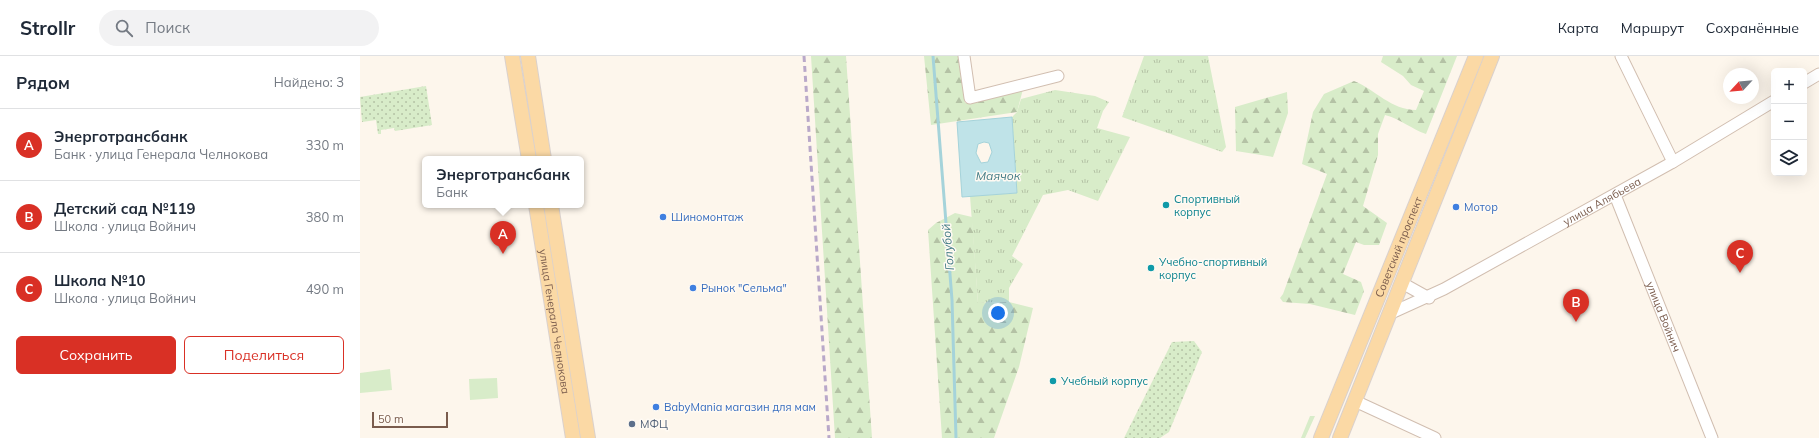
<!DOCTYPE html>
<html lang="ru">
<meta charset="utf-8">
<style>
:root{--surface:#fff;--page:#f2f2f3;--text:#1f2937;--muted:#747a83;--line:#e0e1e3;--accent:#d93025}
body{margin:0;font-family:Mulish,sans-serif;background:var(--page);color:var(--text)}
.controls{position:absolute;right:12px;top:12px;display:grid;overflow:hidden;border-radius:6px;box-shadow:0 4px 16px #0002}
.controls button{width:36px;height:36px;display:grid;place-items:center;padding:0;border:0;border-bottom:1px solid var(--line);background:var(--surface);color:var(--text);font:20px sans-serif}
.compass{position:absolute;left:1363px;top:12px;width:36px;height:36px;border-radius:50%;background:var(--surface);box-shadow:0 4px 16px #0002;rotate:244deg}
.scale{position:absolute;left:12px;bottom:10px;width:76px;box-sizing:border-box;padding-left:4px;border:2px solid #7a5c4d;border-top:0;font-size:11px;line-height:14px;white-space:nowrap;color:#7a5c4d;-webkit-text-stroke:3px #fffaf3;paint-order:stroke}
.you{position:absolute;left:638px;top:257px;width:14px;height:14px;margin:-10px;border:3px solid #fff;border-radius:50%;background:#1a73e8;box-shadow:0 0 0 6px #1a73e833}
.badge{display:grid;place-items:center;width:26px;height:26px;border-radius:50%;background:var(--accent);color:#fff;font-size:13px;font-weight:700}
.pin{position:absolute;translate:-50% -33px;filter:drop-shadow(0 1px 2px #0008)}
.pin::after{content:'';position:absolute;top:21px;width:14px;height:12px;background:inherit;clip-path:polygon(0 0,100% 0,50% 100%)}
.popup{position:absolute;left:62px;top:100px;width:162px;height:52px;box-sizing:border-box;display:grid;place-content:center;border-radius:6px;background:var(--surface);filter:drop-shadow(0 1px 3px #0005);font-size:13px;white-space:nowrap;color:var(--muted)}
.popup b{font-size:15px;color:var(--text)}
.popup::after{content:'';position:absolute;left:50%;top:100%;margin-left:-8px;border:8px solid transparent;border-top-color:var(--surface)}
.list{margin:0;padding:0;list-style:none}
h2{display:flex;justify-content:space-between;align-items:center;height:52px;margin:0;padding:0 16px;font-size:17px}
h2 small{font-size:13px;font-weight:400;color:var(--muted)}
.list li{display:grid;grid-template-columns:26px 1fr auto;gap:12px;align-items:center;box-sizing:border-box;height:72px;padding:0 16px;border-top:1px solid var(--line)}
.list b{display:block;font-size:15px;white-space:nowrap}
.list p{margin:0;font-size:13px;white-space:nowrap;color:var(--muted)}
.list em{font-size:13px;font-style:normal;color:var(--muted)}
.actions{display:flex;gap:8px;padding:12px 16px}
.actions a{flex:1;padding:9px 0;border:1px solid var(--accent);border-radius:6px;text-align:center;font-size:14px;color:var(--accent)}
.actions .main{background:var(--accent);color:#fff}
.icon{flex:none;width:22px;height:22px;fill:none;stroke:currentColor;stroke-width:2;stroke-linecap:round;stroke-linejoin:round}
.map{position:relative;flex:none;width:1459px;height:382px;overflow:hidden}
header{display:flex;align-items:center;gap:24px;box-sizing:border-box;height:56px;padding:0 20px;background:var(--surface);border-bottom:1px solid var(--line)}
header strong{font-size:19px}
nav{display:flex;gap:22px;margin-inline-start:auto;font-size:14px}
.search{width:280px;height:36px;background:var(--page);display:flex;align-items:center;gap:10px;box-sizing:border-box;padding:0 14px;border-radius:22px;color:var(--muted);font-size:15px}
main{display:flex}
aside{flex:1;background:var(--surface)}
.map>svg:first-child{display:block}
</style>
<header>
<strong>Strollr</strong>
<div class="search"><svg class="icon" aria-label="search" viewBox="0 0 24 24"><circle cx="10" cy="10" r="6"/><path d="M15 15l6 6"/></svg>Поиск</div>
<nav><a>Карта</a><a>Маршрут</a><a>Сохранённые</a></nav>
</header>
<main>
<aside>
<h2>Рядом<small>Найдено: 3</small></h2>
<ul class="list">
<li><span class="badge">A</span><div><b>Энерготрансбанк</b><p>Банк · улица Генерала Челнокова</p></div><em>330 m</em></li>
<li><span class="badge">B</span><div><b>Детский сад №119</b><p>Школа · улица Войнич</p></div><em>380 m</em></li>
<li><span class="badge">C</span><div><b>Школа №10</b><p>Школа · улица Войнич</p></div><em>490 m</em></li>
</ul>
<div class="actions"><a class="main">Сохранить</a><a>Поделиться</a></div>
</aside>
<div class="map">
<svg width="1459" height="382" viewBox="0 0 1459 382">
<defs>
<pattern id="grass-tufts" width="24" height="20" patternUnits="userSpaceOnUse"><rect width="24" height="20" fill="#d8ecc9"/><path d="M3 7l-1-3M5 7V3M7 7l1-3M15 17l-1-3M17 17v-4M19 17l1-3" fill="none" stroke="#b4c2a5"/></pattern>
<pattern id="forest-firs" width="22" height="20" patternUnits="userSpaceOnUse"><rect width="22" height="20" fill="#d8ecc9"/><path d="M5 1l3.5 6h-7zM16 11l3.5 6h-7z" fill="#b4c2a5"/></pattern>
<pattern id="park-dots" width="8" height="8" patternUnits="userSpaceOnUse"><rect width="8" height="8" fill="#d8ecc9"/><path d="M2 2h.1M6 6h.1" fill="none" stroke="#b4c2a5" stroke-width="1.8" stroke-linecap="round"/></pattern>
</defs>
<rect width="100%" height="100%" fill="#fdf6ec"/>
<path fill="url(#grass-tufts)" d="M 784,0 L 848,0 L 866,91 L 862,96 L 762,61 Z
M 695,34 L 735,40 L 749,46 L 743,55 L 737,72 L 770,81 L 738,145 L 708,134 L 683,139 L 652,200 L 663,208 L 649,232 L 649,246 L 618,247 L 610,140 L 657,137 L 652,61 L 657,56 L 661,43 Z
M 950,360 L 955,360 L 945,382 L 941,382 Z"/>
<path fill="url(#forest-firs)" d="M 451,0 L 486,0 L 512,382 L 475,382 Z
M 564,0 L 598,0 L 605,47 L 663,33 L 657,56 L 571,69 Z
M 1023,0 L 1097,0 L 1066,78 C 1051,73 1041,63 1025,59 L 1018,78 L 1018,99 L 1003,150 L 1027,167 L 1019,189 L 1004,189 L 996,186 L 983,218 L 1001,226 L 1004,235 L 995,259 L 950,248 L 923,246 L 920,242 L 923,238 L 967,118 L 942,108 L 953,56 L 964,38 L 994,25 C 1016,34 1031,54 1056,54 L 1064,35 L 1051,29 L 1043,20 L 1021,6 Z
M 927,36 L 928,57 L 913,101 L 876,95 L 875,51 Z
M 595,157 L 612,161 L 618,247 L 649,246 L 673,252 L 659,311 L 634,382 L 582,382 L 568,174 L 576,167 Z"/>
<path fill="url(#park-dots)" d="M 66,30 L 72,69 L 35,75 L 34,72 L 21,74 L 21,78 L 18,78 L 16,64 L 2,66 L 0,41 Z
M 834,285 L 842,296 L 809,376 L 800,382 L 764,382 L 812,286 Z"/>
<path fill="#d8ecc9" d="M 30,313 L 32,334 L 0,337 L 0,317 Z
M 137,322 L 138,342 L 110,344 L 109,323 Z"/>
<path fill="#bfe3e8" stroke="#a5d3da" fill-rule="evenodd" d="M 652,61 L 657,137 L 602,141 L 597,66 ZM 624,86 L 629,87 L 632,96 L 628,106 L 621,107 L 616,97 L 618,88 Z"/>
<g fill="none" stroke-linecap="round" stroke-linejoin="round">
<path stroke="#a5d3da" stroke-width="3" d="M 573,0 L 592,244 L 596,382"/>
<defs>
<g id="minor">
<path d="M 604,0 L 610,42 L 698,20"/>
<path d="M 1261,0 L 1313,106"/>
<path d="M 1444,27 L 1459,18"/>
<path id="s1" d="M 1255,139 L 1352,382"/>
<path d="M 1042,227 L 1069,242"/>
<path id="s2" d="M 1029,258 L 1084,233 L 1313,106 L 1414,45"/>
<path d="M 995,345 L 1075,382"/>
</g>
<g id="major">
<path d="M 152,0 L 169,103"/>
<path d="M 168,0 L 184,103"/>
<path id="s3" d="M 176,149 L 213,382"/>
<path d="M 191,149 L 228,382"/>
<path id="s4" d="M 961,382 L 1116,0"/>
<path d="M 980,382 L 1132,0"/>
</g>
</defs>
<use href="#minor" stroke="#d1beb0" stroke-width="13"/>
<use href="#major" stroke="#dad1cd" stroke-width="16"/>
<use href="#minor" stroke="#fff" stroke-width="11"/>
<use href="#major" stroke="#fbd9a5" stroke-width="14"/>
<path stroke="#b9a8c9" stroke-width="3" stroke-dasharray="6 4" stroke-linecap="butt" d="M 444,0 L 469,382"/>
</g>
<g fill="#0f9aa8" stroke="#fffaf3" stroke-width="1.5">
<circle cx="806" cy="149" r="4"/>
<circle cx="791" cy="212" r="4"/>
<circle cx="693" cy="325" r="4"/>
</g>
<g fill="#3f7fe0" stroke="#fffaf3" stroke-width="1.5">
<circle cx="1096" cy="151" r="4"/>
<circle cx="303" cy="161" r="4"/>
<circle cx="333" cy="232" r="4"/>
<circle cx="296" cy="351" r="4"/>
</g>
<circle fill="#5c6f8a" stroke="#fffaf3" stroke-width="1.5" cx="272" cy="368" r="4"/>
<g text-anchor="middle" stroke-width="3" stroke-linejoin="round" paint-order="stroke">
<g font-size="11" fill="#0d838f" stroke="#fffaf3" text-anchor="start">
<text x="814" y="147">Спортивный<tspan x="814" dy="13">корпус</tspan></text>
<text x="799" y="210">Учебно-спортивный<tspan x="799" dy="13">корпус</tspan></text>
<text x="701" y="329">Учебный корпус</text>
</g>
<g font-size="11" fill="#7a5c4d" stroke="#fffaf3">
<text dy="4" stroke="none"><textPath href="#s2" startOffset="241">улица Алябьева</textPath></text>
<text dy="4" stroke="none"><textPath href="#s4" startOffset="206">Советский проспект</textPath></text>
<text dy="4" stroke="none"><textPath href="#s1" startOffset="131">улица Войнич</textPath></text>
<text dy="4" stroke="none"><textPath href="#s3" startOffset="118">улица Генерала Челнокова</textPath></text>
</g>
<g font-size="11" fill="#366cbe" stroke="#fffaf3" text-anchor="start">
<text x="1104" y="155">Мотор</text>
<text x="311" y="165">Шиномонтаж</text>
<text x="341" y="236">Рынок "Сельма"</text>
<text x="304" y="355">BabyMаnia магазин для мам</text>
</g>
<g font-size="11" fill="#4e5e75" stroke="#fffaf3" text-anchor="start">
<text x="280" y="372">МФЦ</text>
</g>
<g font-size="12" font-style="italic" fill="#437c86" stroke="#fffaf3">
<text x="638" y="124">Маячок</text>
<text transform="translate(588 191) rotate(-95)" y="4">Голубой</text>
</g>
</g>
</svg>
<div class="controls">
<button>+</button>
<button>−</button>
<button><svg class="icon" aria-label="layers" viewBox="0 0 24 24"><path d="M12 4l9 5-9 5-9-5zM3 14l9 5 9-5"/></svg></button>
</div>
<svg class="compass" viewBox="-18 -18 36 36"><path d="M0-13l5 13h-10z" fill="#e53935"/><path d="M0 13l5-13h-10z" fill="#747a83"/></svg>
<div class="scale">50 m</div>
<div class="you"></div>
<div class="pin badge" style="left:143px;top:198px">A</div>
<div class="popup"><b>Энерготрансбанк</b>Банк</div>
<div class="pin badge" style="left:1216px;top:266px">B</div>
<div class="pin badge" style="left:1380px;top:217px">C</div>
</div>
</main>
